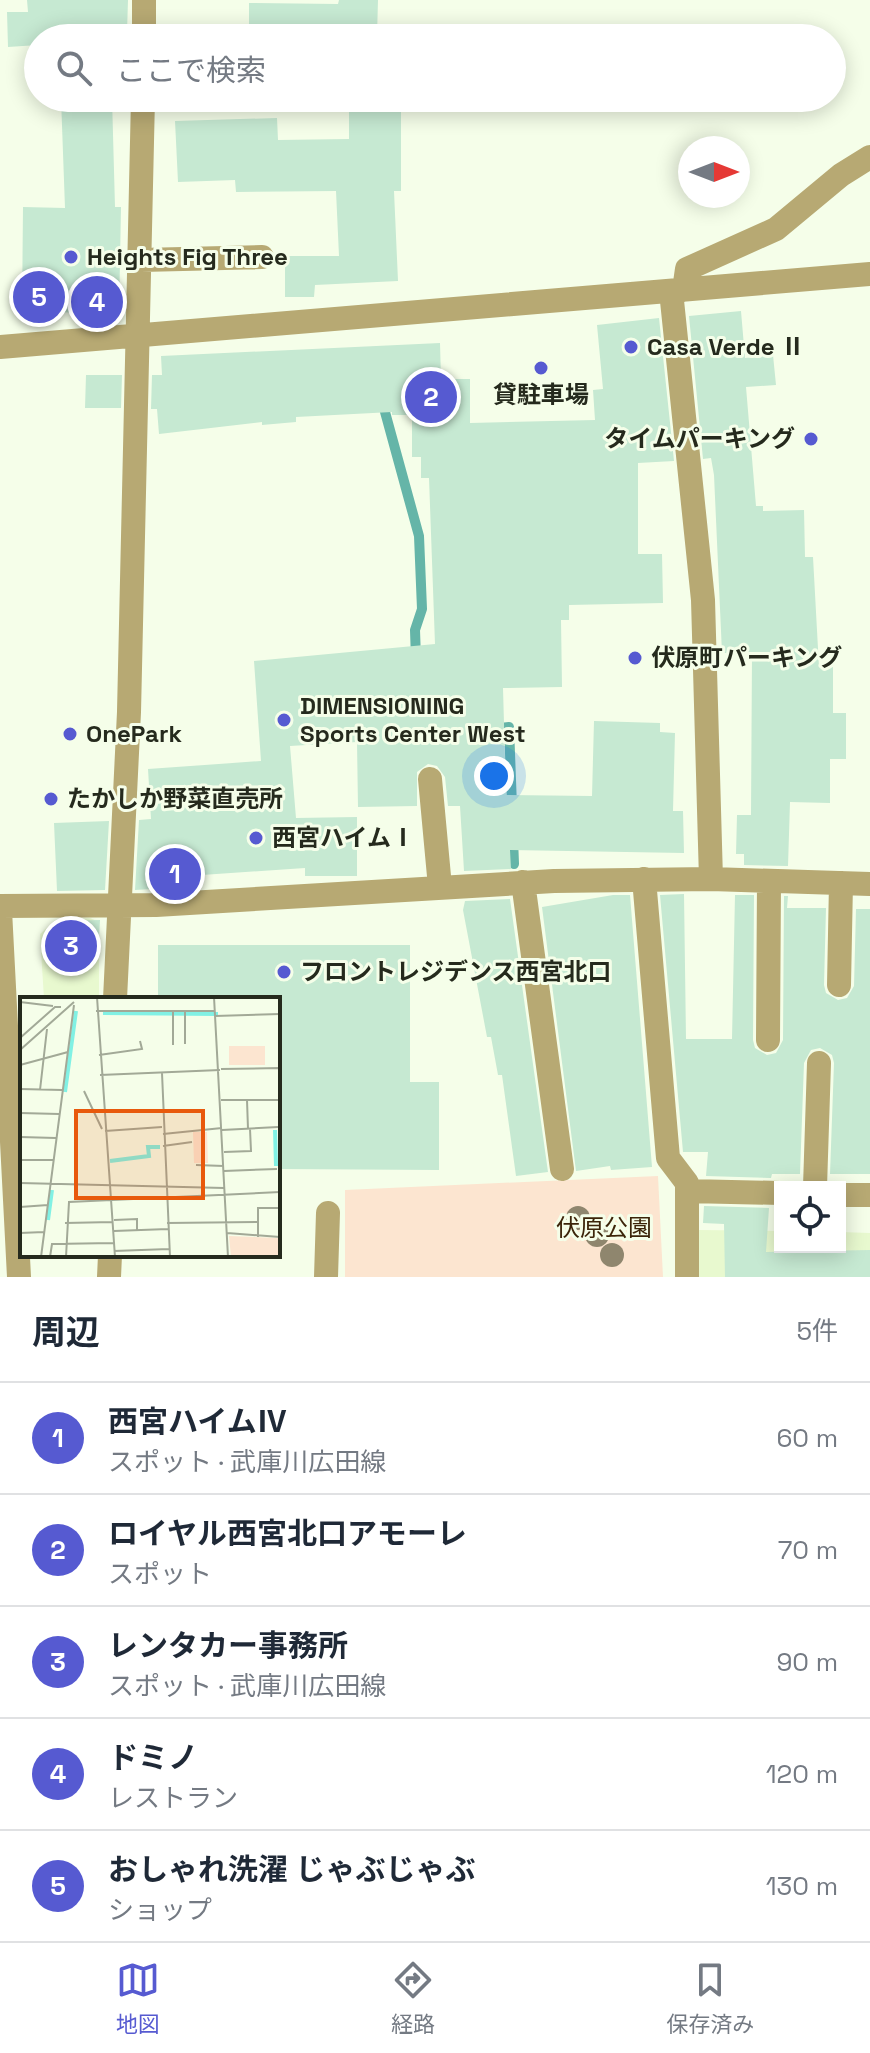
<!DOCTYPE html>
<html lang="ja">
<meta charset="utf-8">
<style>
:root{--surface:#fff;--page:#f6f6f7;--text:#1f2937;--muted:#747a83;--line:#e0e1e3;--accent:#565ad1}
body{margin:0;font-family:"Space Grotesk","Noto Sans JP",sans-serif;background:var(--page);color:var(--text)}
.controls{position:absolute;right:24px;bottom:24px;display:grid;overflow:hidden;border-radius:0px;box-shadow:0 4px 20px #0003}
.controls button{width:72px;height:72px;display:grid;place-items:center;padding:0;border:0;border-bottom:2px solid var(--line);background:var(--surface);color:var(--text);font:40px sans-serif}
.compass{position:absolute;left:678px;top:136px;width:72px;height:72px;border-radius:50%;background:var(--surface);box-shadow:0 4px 20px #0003;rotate:90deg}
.you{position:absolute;left:494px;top:776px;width:28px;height:28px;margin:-20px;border:6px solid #fff;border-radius:50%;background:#1a73e8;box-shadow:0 0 0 12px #1a73e833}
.badge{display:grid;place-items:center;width:52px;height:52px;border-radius:50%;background:var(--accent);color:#fff;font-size:26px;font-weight:700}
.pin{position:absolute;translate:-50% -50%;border:4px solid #fff;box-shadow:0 2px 8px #0006}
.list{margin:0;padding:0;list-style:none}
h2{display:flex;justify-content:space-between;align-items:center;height:104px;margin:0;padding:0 32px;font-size:34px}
h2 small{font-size:26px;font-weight:400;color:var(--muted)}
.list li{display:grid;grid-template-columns:52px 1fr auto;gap:24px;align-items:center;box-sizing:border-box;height:112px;padding:0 32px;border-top:2px solid var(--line)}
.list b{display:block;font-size:30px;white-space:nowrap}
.list p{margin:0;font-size:26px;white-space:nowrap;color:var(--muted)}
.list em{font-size:26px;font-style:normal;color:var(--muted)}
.icon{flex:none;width:44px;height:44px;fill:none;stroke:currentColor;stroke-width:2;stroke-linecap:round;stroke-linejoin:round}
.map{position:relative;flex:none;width:870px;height:1277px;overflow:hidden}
.search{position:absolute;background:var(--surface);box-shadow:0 4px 20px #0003;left:24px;right:24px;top:24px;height:88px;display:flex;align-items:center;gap:20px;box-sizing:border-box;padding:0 28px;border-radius:44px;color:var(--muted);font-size:30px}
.sheet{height:664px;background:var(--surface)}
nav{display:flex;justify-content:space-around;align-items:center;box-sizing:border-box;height:112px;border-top:2px solid var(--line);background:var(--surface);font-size:22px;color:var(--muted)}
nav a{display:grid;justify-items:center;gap:4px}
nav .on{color:var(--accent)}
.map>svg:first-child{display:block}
</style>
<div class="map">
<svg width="870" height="1277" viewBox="0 0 870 1277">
<rect width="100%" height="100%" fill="#f5fee9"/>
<path fill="#e8f9cf" d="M 90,918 L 99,922 L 99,999 L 44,999 L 40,934 L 55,920 Z
M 698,1230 L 780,1231 L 780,1247 L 840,1247 L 840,1232 L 870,1233 L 870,1277 L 697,1277 Z"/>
<path fill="#fce5d0" d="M 658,1176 L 663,1277 L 345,1277 L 345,1190 Z"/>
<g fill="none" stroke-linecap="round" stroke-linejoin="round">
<path stroke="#65b5a8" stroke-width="10" d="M 382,401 L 419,536 L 422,609 L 415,630 L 416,659
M 492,729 L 509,727 L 512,806
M 513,838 L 514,864"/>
</g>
<path fill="#c6e9d2" d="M 27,0 L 128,0 L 127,32 L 117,32 L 117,38 L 38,38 L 38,45 L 8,47 L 7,12 L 28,12 Z
M 339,0 L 378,0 L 377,36 L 249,38 L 249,3 L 338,4 Z
M 61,98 L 112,98 L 115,207 L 121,207 L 119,314 L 22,311 L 23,207 L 65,208 Z
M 349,109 L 401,109 L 401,191 L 394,191 L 398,281 L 315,285 L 314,297 L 285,297 L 285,256 L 339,256 L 336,191 L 236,192 L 235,180 L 178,182 L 175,121 L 277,118 L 278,140 L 349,139 Z
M 741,311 L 745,358 L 773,355 L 776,385 L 746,387 L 756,506 L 763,506 L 763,511 L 804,510 L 805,557 L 813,557 L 819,667 L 833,667 L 833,713 L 846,713 L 846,759 L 830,759 L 830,803 L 790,802 L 788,866 L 744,865 L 744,854 L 736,854 L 737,815 L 751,815 L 752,653 L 722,653 L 714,475 L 711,458 L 703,459 L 689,316 Z
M 659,318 L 674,461 L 638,463 L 638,554 L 662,554 L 663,603 L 569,605 L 569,620 L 561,620 L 562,687 L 503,688 L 506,795 L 592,796 L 594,721 L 660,723 L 660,732 L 675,733 L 673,811 L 683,811 L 684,853 L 510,850 L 511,869 L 464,871 L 460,806 L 448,806 L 445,777 L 437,766 L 428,764 L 417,772 L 417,806 L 358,807 L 357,742 L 290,746 L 296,818 L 357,817 L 357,876 L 305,876 L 305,868 L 202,875 L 203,886 L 135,890 L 139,820 L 151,819 L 148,769 L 261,761 L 254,661 L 435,644 L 429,478 L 421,478 L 421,457 L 412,457 L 412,415 L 392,415 L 392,412 L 296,417 L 296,422 L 262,425 L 262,422 L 159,434 L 157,409 L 151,409 L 152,375 L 162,375 L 161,356 L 440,343 L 441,379 L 470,379 L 470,423 L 595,420 L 593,390 L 603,389 L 597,325 Z
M 86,375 L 122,375 L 121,408 L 85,408 Z
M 109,821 L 105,890 L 57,891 L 54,823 Z
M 684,894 L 686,1039 L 732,1039 L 735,895 L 754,895 L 753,1040 L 755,1048 L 767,1055 L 776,1053 L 783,1040 L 784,896 L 788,896 L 787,908 L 826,908 L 824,985 L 826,993 L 838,1000 L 847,998 L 854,986 L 856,909 L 870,909 L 870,1174 L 830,1174 L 834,1063 L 832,1055 L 820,1048 L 811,1050 L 804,1063 L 800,1174 L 772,1174 L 771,1178 L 706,1176 L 708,1152 L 683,1152 L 660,895 Z
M 613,895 L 630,895 L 652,1167 L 611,1170 L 610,1166 L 576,1171 L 542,907 Z
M 510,899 L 548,1172 L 516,1176 L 502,1075 L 498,1075 L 491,1037 L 487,1037 L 463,910 L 465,901 Z
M 100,920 L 98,957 L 44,956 L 43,935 L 59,921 Z
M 158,945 L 410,945 L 410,1082 L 439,1082 L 439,1170 L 278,1169 L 278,999 L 158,999 Z
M 704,1206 L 769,1208 L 766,1252 L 870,1250 L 870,1277 L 725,1277 L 724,1224 L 703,1223 Z"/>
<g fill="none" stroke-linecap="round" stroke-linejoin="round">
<path stroke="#b7a973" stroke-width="24" d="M 144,38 L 144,0
M 141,260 L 262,257
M 684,290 L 687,269 L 776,229 L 841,175 L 870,157
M 671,291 L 703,600 L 711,879
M 0,347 L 870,274
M 430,779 L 440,887
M 644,879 L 668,1158 L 687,1183 L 687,1277
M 523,882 L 562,1169
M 0,906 L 156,905 L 554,881 L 711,879 L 870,884
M 0,910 L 19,1277
M 839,985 L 841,883
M 115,999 L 129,712 L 143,98
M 768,1040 L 769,881
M 815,1187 L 819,1063
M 687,1191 L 780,1193
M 840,1195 L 870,1195
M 109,1277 L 110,1255
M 326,1277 L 328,1213"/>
</g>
<g fill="#8f866e">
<circle cx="578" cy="1218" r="12"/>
<circle cx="597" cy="1235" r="12"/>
<circle cx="612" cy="1255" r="12"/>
</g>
<g fill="#565ad1" stroke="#f5fee9" stroke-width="3">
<circle cx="71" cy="257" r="8"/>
<circle cx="631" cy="347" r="8"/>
<circle cx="541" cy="368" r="8"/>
<circle cx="811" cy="439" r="8"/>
<circle cx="635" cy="658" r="8"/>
<circle cx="284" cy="720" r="8"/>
<circle cx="70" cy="734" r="8"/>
<circle cx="51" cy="799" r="8"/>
<circle cx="256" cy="838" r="8"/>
<circle cx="284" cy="972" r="8"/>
</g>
<g text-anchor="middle" stroke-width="6" stroke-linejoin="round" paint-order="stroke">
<g font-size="24" font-weight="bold" fill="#252a1d" stroke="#f5fee9" text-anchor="start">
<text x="87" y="265">Heights Fig Three</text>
<text x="647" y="355">Casa Verde Ⅱ</text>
<text x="541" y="403" text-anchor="middle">貸駐車場</text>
<text x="795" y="447" text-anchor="end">タイムパーキング</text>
<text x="651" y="666">伏原町パーキング</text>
<text x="300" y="714">DIMENSIONING<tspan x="300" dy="28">Sports Center West</tspan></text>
<text x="86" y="742">OnePark</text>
<text x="67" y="807">たかしか野菜直売所</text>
<text x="272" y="846">西宮ハイムⅠ</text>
<text x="300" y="980">フロントレジデンス西宮北口</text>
</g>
<g font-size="24" fill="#3c2409" stroke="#f5fee9">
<text x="604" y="1236">伏原公園</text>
</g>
</g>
<g transform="translate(20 997)">
<rect width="260" height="260" fill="#f5fee9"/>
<path d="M 209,49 L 245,49 L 245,68 L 209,68 ZM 173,135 L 187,135 L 188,166 L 174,166 ZM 209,239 L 259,241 L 260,260 L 211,260 Z" fill="#fce5d0"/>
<path fill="none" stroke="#81f1e4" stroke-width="4" d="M 83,16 L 198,17M 45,95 L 56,14M 255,133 L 256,169M 90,164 L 129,159 L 128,150 L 140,150M 28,223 L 32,193"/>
<path fill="none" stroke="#a2a997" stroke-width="2" d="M 77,0 L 95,260M 194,0 L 208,260M 0,5 L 33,9M 76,14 L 194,14M 195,19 L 260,17M 0,41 L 35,10 L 41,10M 165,47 L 165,14M 153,48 L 153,14M 0,53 L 54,5M 79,58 L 122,52 L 120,44M 0,68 L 48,55M 260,71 L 260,111M 201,72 L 260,71M 142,76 L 150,260M 80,78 L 200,73M 0,92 L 42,93M 20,93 L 27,32M 64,94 L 82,132M 201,103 L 227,103M 0,116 L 39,117M 228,132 L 227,103 L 260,103M 202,133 L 258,130M 85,134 L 142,130M 143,137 L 202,131M 0,140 L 36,141M 143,149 L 172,145M 204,155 L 231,154 L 230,132M 0,163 L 33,163M 176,168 L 204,169M 204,174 L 257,172M 0,186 L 204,191M 259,194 L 260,121M 0,210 L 28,208M 94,223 L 117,222 L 117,233M 45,226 L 93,225M 147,226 L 238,225M 94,234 L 148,232M 0,236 L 24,235M 207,236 L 260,240M 238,240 L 238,211 L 260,211M 94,254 L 149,252M 21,260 L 54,8M 30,260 L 32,247 L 94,246M 46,260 L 49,205 L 260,195"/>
<path fill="#e8590c" fill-opacity="0.15" stroke="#e8590c" stroke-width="4" d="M 56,114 L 183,114 L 183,201 L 56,201 Z"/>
<rect width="260" height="260" fill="none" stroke="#252a1d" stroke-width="4"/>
</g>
</svg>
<div class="controls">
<button><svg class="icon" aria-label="locate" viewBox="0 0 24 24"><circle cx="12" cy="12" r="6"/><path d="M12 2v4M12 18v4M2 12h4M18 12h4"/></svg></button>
</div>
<svg class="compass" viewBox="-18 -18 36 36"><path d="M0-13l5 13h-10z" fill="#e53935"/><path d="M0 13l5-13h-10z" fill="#747a83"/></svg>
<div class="you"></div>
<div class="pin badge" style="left:175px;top:874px">1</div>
<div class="pin badge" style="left:431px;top:397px">2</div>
<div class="pin badge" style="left:71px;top:946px">3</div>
<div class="pin badge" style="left:97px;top:302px">4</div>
<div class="pin badge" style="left:39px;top:297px">5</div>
<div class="search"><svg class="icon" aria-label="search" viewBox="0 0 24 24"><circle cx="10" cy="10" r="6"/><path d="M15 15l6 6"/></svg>ここで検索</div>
</div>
<section class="sheet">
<h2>周辺<small>5件</small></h2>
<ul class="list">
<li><span class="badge">1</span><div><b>西宮ハイムⅣ</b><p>スポット · 武庫川広田線</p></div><em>60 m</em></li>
<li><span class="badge">2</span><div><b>ロイヤル西宮北口アモーレ</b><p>スポット</p></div><em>70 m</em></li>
<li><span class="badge">3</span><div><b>レンタカー事務所</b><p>スポット · 武庫川広田線</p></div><em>90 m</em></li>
<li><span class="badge">4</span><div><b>ドミノ</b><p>レストラン</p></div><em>120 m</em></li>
<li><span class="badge">5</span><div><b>おしゃれ洗濯 じゃぶじゃぶ</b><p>ショップ</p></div><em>130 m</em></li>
</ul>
</section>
<nav>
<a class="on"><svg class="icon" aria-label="map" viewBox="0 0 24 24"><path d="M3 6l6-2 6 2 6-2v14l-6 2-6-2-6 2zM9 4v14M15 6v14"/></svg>地図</a>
<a><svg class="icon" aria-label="directions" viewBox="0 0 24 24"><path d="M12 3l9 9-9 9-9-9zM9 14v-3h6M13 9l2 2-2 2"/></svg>経路</a>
<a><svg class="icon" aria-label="saved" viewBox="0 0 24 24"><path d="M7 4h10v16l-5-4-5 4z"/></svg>保存済み</a>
</nav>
